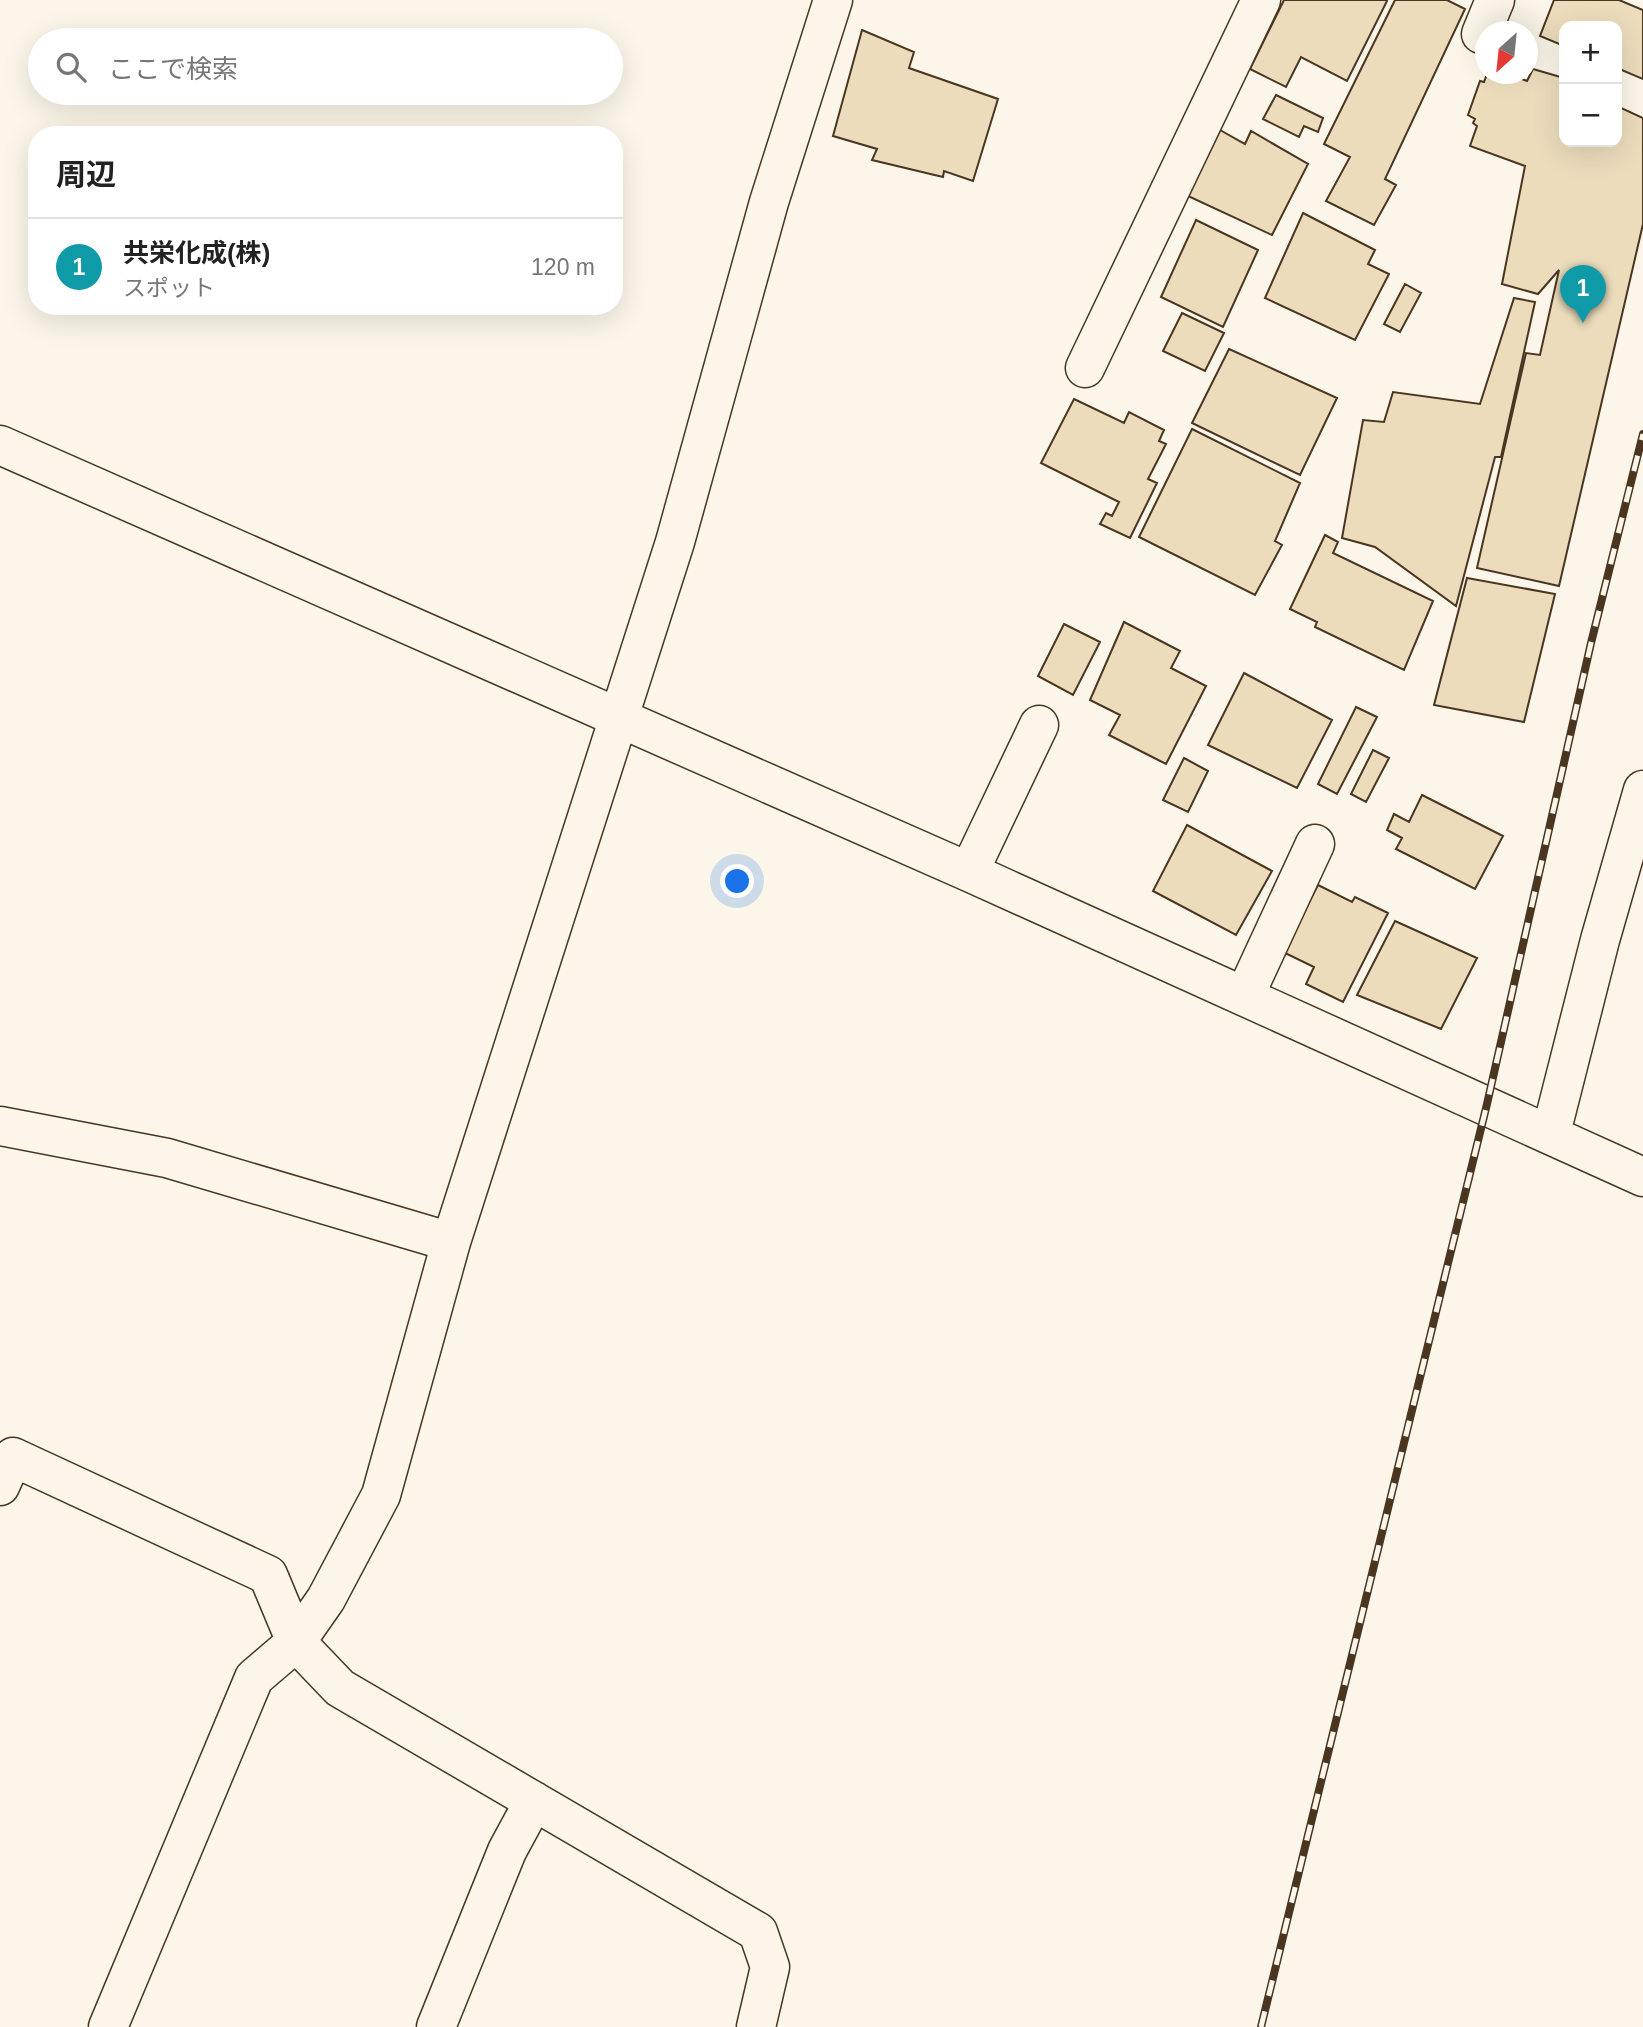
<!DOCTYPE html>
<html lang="ja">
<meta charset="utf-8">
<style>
:root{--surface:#fff;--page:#f2f2f2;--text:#222;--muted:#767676;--line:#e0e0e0;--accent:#db2777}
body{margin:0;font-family:Arial,"Noto Sans JP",sans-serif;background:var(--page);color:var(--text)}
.controls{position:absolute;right:21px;top:21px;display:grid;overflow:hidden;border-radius:14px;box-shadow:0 7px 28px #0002}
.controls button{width:63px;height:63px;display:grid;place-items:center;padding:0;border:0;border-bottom:2px solid var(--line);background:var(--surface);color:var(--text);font:35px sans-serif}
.compass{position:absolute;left:1475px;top:21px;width:63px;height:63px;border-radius:50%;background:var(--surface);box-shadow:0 7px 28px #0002;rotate:207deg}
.you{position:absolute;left:738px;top:882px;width:24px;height:24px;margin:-18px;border:5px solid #fff;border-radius:50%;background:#1a73e8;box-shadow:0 0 0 10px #1a73e833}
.badge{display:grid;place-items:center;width:46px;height:46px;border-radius:50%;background:var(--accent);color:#fff;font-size:23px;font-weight:700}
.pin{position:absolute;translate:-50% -58px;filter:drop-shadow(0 2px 4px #0008)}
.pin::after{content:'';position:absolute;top:37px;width:24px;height:21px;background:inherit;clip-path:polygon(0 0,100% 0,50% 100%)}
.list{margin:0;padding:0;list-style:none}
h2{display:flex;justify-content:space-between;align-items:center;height:91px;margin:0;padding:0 28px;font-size:30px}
h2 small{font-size:23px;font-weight:400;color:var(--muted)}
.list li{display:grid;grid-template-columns:46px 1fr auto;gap:21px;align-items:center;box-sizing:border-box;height:98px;padding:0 28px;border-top:2px solid var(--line)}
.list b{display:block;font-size:26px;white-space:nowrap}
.list p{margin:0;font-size:23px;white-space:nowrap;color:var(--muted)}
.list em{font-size:23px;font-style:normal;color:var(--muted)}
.icon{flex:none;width:38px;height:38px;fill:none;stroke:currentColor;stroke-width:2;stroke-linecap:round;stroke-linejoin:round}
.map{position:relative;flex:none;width:1643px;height:2027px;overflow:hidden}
.search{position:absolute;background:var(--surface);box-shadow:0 7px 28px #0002;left:28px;top:28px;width:595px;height:77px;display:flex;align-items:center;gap:18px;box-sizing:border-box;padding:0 24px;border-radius:38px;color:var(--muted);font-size:26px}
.panel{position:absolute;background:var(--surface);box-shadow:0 7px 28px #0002;left:28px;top:126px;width:595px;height:189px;border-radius:28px}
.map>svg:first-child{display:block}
</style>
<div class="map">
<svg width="1643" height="2027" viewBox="0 0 1643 2027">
<rect width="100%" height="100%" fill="#fbf6e9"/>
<path fill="#ecdcbc" stroke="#4a3520" stroke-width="2" d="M 1284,0 L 1385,0 L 1387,1 L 1347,81 L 1301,57 L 1286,87 L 1250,69 Z
M 1395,0 L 1447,0 L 1465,9 L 1385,179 L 1396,185 L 1374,225 L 1326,201 L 1350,157 L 1324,144 Z
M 1554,0 L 1619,0 L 1643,10 L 1643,79 L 1617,68 L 1617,26 L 1564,26 L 1564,46 L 1540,36 Z
M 862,30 L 914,52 L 909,68 L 998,99 L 973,181 L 944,171 L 943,177 L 872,160 L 877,149 L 833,136 Z
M 1533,69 L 1564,78 L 1564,142 L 1617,142 L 1617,106 L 1643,118 L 1643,224 L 1559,586 L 1477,568 L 1526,353 L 1540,355 L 1559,270 L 1538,294 L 1502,284 L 1525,166 L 1470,146 L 1477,126 L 1473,123 L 1475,119 L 1468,115 L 1480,81 L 1484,82 L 1487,74 L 1509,74 L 1527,81 Z
M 1276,95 L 1323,118 L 1318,132 L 1304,126 L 1299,137 L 1263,119 Z
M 1220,130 L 1245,144 L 1251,131 L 1308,164 L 1272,235 L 1188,196 Z
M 1303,213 L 1375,250 L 1368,264 L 1389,274 L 1355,340 L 1265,298 Z
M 1196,220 L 1258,250 L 1223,327 L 1161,297 Z
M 1405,284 L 1421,293 L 1400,332 L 1384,324 Z
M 1514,298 L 1535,302 L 1501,457 L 1495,457 L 1456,606 L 1375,547 L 1342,538 L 1363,420 L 1384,422 L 1393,392 L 1480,404 Z
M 1182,313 L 1224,333 L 1205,371 L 1163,351 Z
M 1229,349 L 1337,398 L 1300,475 L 1192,423 Z
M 1074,399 L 1124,423 L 1129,412 L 1164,430 L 1159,441 L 1166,444 L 1148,479 L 1157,483 L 1130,538 L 1100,524 L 1106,513 L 1112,516 L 1119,502 L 1041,463 Z
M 1192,429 L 1300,483 L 1275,541 L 1282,545 L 1255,595 L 1139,537 Z
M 1325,535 L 1338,542 L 1333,553 L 1433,601 L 1404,670 L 1315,627 L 1317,622 L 1290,609 Z
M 1467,578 L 1555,594 L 1524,722 L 1434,705 Z
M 1124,622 L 1180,651 L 1171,668 L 1206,686 L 1166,764 L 1109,735 L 1120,715 L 1090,700 Z
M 1064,624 L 1100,642 L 1073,695 L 1038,676 Z
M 1244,673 L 1332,720 L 1297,788 L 1208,745 Z
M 1356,707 L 1377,717 L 1337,794 L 1318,784 Z
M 1373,750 L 1389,758 L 1366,802 L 1351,794 Z
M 1184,758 L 1208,771 L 1188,812 L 1163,800 Z
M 1422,795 L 1503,836 L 1475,889 L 1396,849 L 1402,838 L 1387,830 L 1394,814 L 1409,822 Z
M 1187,825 L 1272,871 L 1236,935 L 1153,891 Z
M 1318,885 L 1352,902 L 1355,897 L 1388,913 L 1343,1002 L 1306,984 L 1314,967 L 1283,952 Z
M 1395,921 L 1477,958 L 1441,1029 L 1357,995 Z"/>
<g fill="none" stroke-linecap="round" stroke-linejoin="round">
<defs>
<path id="minor" d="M 1481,34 L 1495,0
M 1085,368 L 1261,0
M 0,445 L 969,872 L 1643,1177
M 969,872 L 1039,725
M 1245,995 L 1315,844
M 0,1126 L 167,1158 L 451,1242
M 1551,1133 L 1600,940 L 1643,790
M 0,1486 L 13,1457 L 268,1575 L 296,1642 L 340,1688 L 758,1932 L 770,1967 L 756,2027
M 108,2027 L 254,1678 L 296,1642 L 326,1599 L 381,1495 L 451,1242 L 675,542 L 769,202 L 833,0
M 436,2027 L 507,1851 L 534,1801"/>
</defs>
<use href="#minor" stroke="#4a3520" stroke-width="41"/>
<use href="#minor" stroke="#fbf6e9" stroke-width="38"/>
<defs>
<path id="rail" d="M 1261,2027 L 1487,1104 L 1591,643 L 1643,434"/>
</defs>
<use href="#rail" stroke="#4a3520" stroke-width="8"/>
<use href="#rail" stroke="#fbf6e9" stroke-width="5" stroke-dasharray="16" stroke-linecap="butt"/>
</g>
</svg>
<div class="controls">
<button>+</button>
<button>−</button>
</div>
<svg class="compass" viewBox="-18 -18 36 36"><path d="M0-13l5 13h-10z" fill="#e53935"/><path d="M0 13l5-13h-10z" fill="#767676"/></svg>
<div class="you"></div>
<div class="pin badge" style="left:1583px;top:323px;background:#0f9aa8">1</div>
<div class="search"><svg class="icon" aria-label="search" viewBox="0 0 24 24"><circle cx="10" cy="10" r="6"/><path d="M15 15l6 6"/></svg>ここで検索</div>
<section class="panel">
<h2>周辺<small></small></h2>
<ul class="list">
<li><span class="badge" style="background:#0f9aa8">1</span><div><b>共栄化成(株)</b><p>スポット</p></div><em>120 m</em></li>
</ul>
</section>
</div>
